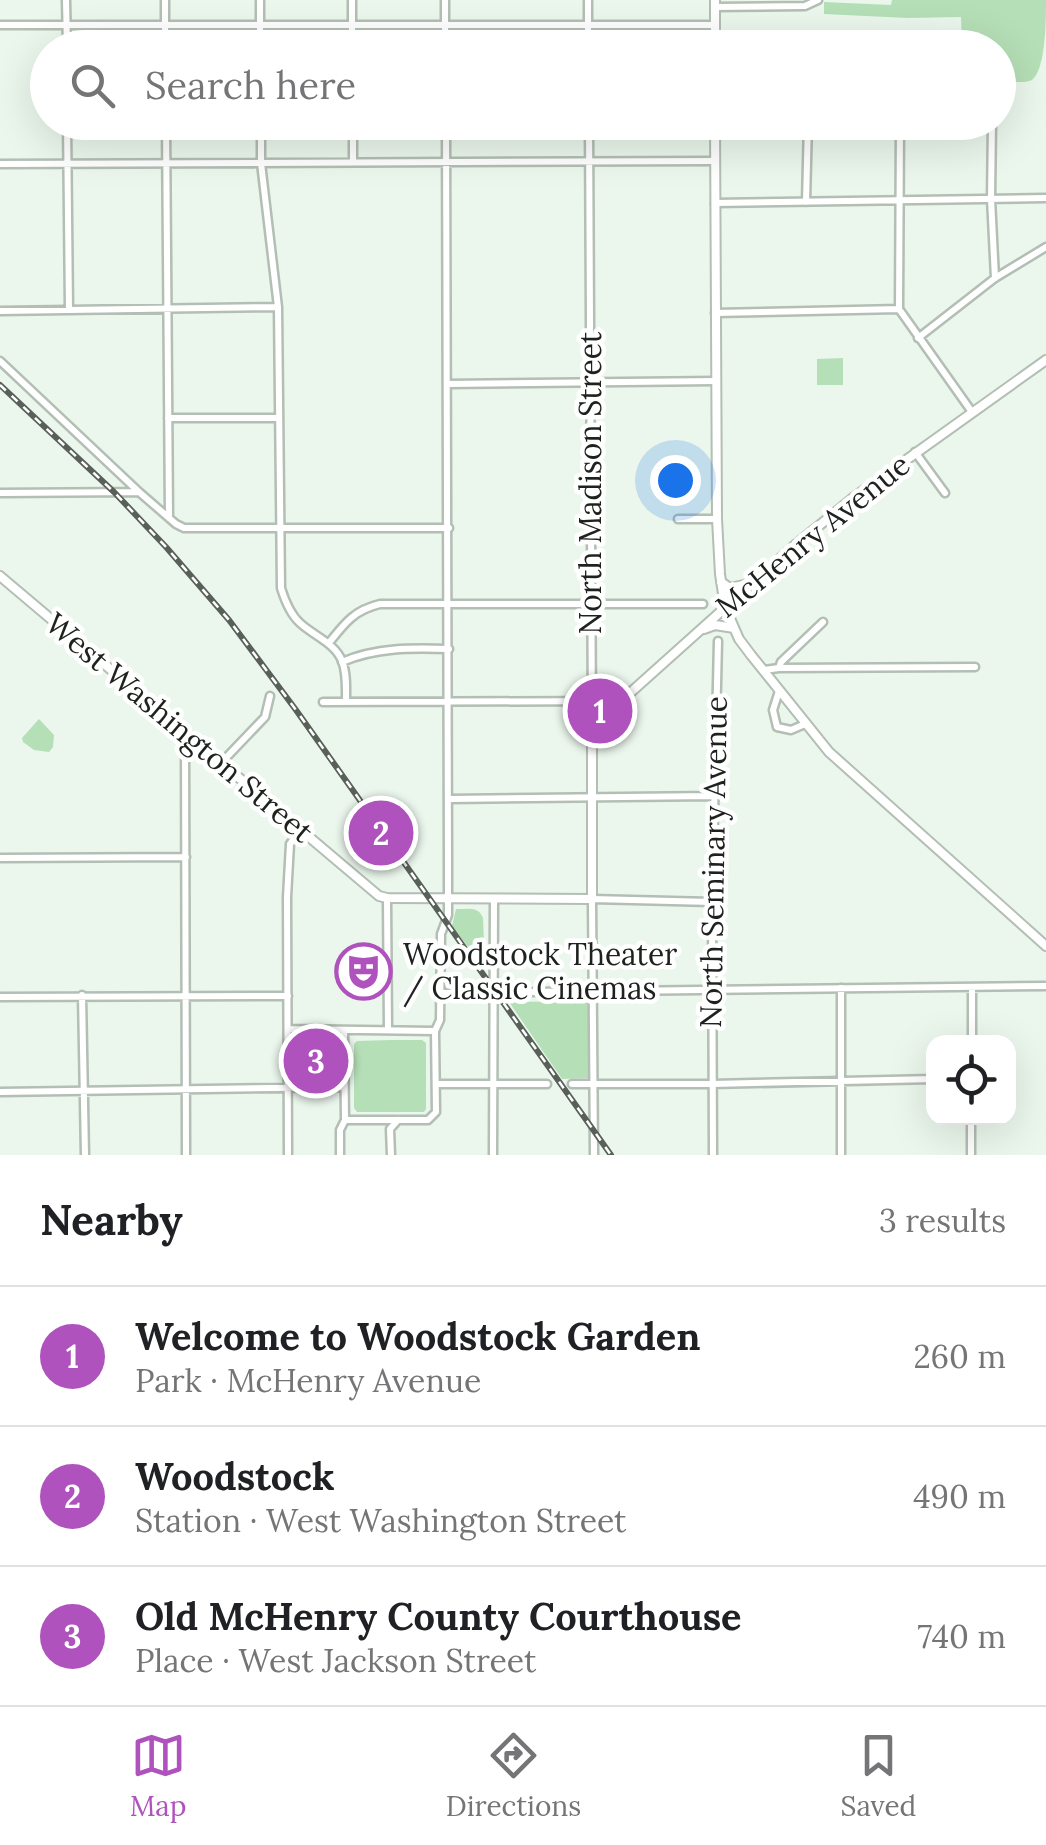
<!DOCTYPE html>
<meta charset="utf-8">
<style>
:root{--surface:#fff;--page:#f2f2f2;--text:#202124;--muted:#757577;--line:#e0e0e0;--accent:#af52bd}
body{margin:0;font-family:Lora,serif;background:var(--page);color:var(--text)}
.controls{position:absolute;right:30px;bottom:30px;display:grid;overflow:hidden;border-radius:20px;box-shadow:0 10px 40px #0002}
.controls button{width:90px;height:90px;display:grid;place-items:center;padding:0;border:0;border-bottom:2px solid var(--line);background:var(--surface);color:var(--text);font:50px sans-serif}
.you{position:absolute;left:675px;top:480px;width:35px;height:35px;margin:-25px;border:8px solid #fff;border-radius:50%;background:#1a73e8;box-shadow:0 0 0 15px #1a73e833}
.badge{display:grid;place-items:center;width:65px;height:65px;border-radius:50%;background:var(--accent);color:#fff;font-size:32px;font-weight:700}
.pin{position:absolute;translate:-50% -50%;border:5px solid #fff;box-shadow:0 2px 10px #0006}
.list{margin:0;padding:0;list-style:none}
h2{display:flex;justify-content:space-between;align-items:center;height:130px;margin:0;padding:0 40px;font-size:42px}
h2 small{font-size:32px;font-weight:400;color:var(--muted)}
.list li{display:grid;grid-template-columns:65px 1fr auto;gap:30px;align-items:center;box-sizing:border-box;height:140px;padding:0 40px;border-top:2px solid var(--line)}
.list b{display:block;font-size:38px;white-space:nowrap}
.list p{margin:0;font-size:32px;white-space:nowrap;color:var(--muted)}
.list em{font-size:32px;font-style:normal;color:var(--muted)}
.icon{flex:none;width:55px;height:55px;fill:none;stroke:currentColor;stroke-width:2;stroke-linecap:round;stroke-linejoin:round}
.map{position:relative;flex:none;width:1046px;height:1155px;overflow:hidden}
.search{position:absolute;background:var(--surface);box-shadow:0 10px 40px #0002;left:30px;right:30px;top:30px;height:110px;display:flex;align-items:center;gap:25px;box-sizing:border-box;padding:0 35px;border-radius:55px;color:var(--muted);font-size:38px}
.sheet{height:550px;background:var(--surface)}
nav{display:flex;justify-content:space-around;align-items:center;box-sizing:border-box;height:140px;border-top:2px solid var(--line);background:var(--surface);font-size:28px;color:var(--muted)}
nav a{display:grid;justify-items:center;gap:5px}
nav .on{color:var(--accent)}
.map>svg:first-child{display:block}
</style>
<div class="map">
<svg width="1046" height="1155" viewBox="0 0 1046 1155">
<rect width="100%" height="100%" fill="#ebf7ec"/>
<path fill="#b5dfb7" d="M 892,0 L 1046,0 C 1046,20 1046,69 1032,80 C 1024,84 1008,81 999,81 L 998,48 L 962,47 L 961,17 L 908,18 L 824,14 L 824,2 L 891,5 Z
M 843,358 L 843,385 L 817,385 L 817,359 Z
M 39,719 L 54,735 L 53,747 L 49,752 L 34,750 L 23,742 L 22,738 Z
M 456,909 C 467,909 479,906 483,918 L 485,969 L 452,926 Z
M 588,1001 L 589,1078 L 562,1079 L 509,1002 Z
M 391,1040 L 422,1040 L 426,1043 L 426,1109 L 424,1112 L 357,1112 L 354,1108 L 354,1044 L 357,1041 Z"/>
<g fill="none" stroke-linecap="round" stroke-linejoin="round">
<defs>
<path id="minor" d="M 66,0 L 67,48
M 165,0 L 165,48
M 260,0 L 260,48
M 352,0 L 352,48
M 445,0 L 445,48
M 588,0 L 588,48
M 715,7 L 805,6 L 818,0
M 0,25 L 715,25
M 818,48 C 838,42 869,42 889,48
M 904,48 L 932,42 L 948,48
M 67,122 L 69,310
M 166,122 L 169,518
M 261,122 L 261,163 L 278,307 L 281,588 C 285,601 290,614 300,623 C 314,636 335,643 342,661 C 347,673 346,689 346,702
M 353,122 L 353,162
M 589,122 L 592,726
M 992,122 L 991,199 L 995,278
M 0,164 L 715,161
M 806,202 L 808,122
M 715,203 L 1046,198
M 899,309 L 900,122
M 0,311 L 278,307
M 715,313 L 899,309 L 972,412
M 918,338 L 995,278 L 1046,247
M 0,361 L 139,492 L 176,524 L 184,528 L 449,528
M 447,384 L 716,381
M 168,418 L 279,418
M 915,452 L 945,493
M 0,493 L 139,492
M 678,519 L 717,519
M 329,643 C 344,624 354,610 380,604 L 703,604
M 342,662 C 377,647 412,648 449,649
M 779,668 L 781,662 L 823,622
M 764,670 L 779,668 L 975,667
M 779,691 L 773,710 L 777,727 L 791,730 L 805,724
M 323,702 L 621,701
M 185,733 L 186,1155
M 221,763 L 265,717 L 270,696
M 449,799 L 714,796
M 0,858 L 186,857
M 387,898 L 388,1030
M 841,988 L 841,1155
M 442,993 L 1046,986
M 82,995 L 85,1155
M 0,997 L 288,996
M 288,1029 L 435,1031
M 972,1042 L 972,987
M 436,1084 L 547,1084
M 572,1084 L 712,1084 L 934,1079
M 0,1092 L 344,1087
M 345,1120 L 428,1120 L 436,1112 L 435,1031 L 440,1020 L 441,934 L 448,915 L 448,863 L 446,122
M 288,1155 L 287,897 L 290,844 L 300,830
M 340,1155 L 340,1130 L 345,1120 L 344,1031
M 391,1155 L 390,1129 L 398,1120
M 493,1155 L 494,899
M 594,1155 L 592,899 L 712,902
M 713,1155 L 712,902 L 718,641
M 971,1155 L 971,1118"/>
<path id="major" d="M 715,48 L 715,0
M 715,122 L 717,519 L 720,574 L 725,607 L 739,639 L 751,655 L 829,752 L 1046,946
M 0,576 L 379,896 L 387,898 L 592,899 L 592,727 L 794,546 L 853,498 L 1046,360
M 721,582 L 730,588 L 748,584
M 704,629 L 715,625 L 734,628"/>
</defs>
<use href="#minor" stroke="#b3beb4" stroke-width="11"/>
<use href="#major" stroke="#b3beb4" stroke-width="12"/>
<use href="#minor" stroke="#fff" stroke-width="6"/>
<use href="#major" stroke="#fff" stroke-width="8"/>
<defs>
<path id="rail" d="M 0,385 L 114,492 L 166,547 L 229,620 L 296,710 L 611,1155"/>
</defs>
<use href="#rail" stroke="#595f59" stroke-width="6"/>
<use href="#rail" stroke="#fff" stroke-width="2.5" stroke-dasharray="8" stroke-linecap="butt"/>
</g>
<defs>
<symbol id="theatre-ring" viewBox="-11 -11 22 22"><circle r="9.5" fill="#fff" stroke="#af52bd" stroke-width="1.5"/><path d="M-5-5.5Q0-4 5-5.5V0Q5 5 0 6Q-5 5-5 0ZM-3.3-2.5H-1v1.5H-3.3ZM1-2.5H3.3v1.5H1ZM-2.8 1Q0 5.5 2.8 1Z" fill="#af52bd"/></symbol>
</defs>
<g fill-rule="evenodd">
<use href="#theatre-ring" x="332" y="940" width="63" height="63"/>
</g>
<g text-anchor="middle" stroke-width="9" stroke-linejoin="round" paint-order="stroke">
<g font-size="30" fill="#1e221e" stroke="#fff">
<text transform="translate(591 483) rotate(-90)" y="10">North Madison Street</text>
<text transform="translate(813 536) rotate(-39)" y="10">McHenry Avenue</text>
<text transform="translate(179 728) rotate(40)" y="10">West Washington Street</text>
<text transform="translate(714 862) rotate(-89)" y="10">North Seminary Avenue</text>
</g>
<g font-size="30" fill="#1e221e" stroke="#fff" text-anchor="start">
<text x="403" y="965">Woodstock Theater<tspan x="403" dy="34">/ Classic Cinemas</tspan></text>
</g>
</g>
</svg>
<div class="controls">
<button><svg class="icon" aria-label="locate" viewBox="0 0 24 24"><circle cx="12" cy="12" r="6"/><path d="M12 2v4M12 18v4M2 12h4M18 12h4"/></svg></button>
</div>
<div class="you"></div>
<div class="pin badge" style="left:600px;top:711px">1</div>
<div class="pin badge" style="left:381px;top:833px">2</div>
<div class="pin badge" style="left:316px;top:1061px">3</div>
<div class="search"><svg class="icon" aria-label="search" viewBox="0 0 24 24"><circle cx="10" cy="10" r="6"/><path d="M15 15l6 6"/></svg>Search here</div>
</div>
<section class="sheet">
<h2>Nearby<small>3 results</small></h2>
<ul class="list">
<li><span class="badge">1</span><div><b>Welcome to Woodstock Garden</b><p>Park · McHenry Avenue</p></div><em>260 m</em></li>
<li><span class="badge">2</span><div><b>Woodstock</b><p>Station · West Washington Street</p></div><em>490 m</em></li>
<li><span class="badge">3</span><div><b>Old McHenry County Courthouse</b><p>Place · West Jackson Street</p></div><em>740 m</em></li>
</ul>
</section>
<nav>
<a class="on"><svg class="icon" aria-label="map" viewBox="0 0 24 24"><path d="M3 6l6-2 6 2 6-2v14l-6 2-6-2-6 2zM9 4v14M15 6v14"/></svg>Map</a>
<a><svg class="icon" aria-label="directions" viewBox="0 0 24 24"><path d="M12 3l9 9-9 9-9-9zM9 14v-3h6M13 9l2 2-2 2"/></svg>Directions</a>
<a><svg class="icon" aria-label="saved" viewBox="0 0 24 24"><path d="M7 4h10v16l-5-4-5 4z"/></svg>Saved</a>
</nav>
